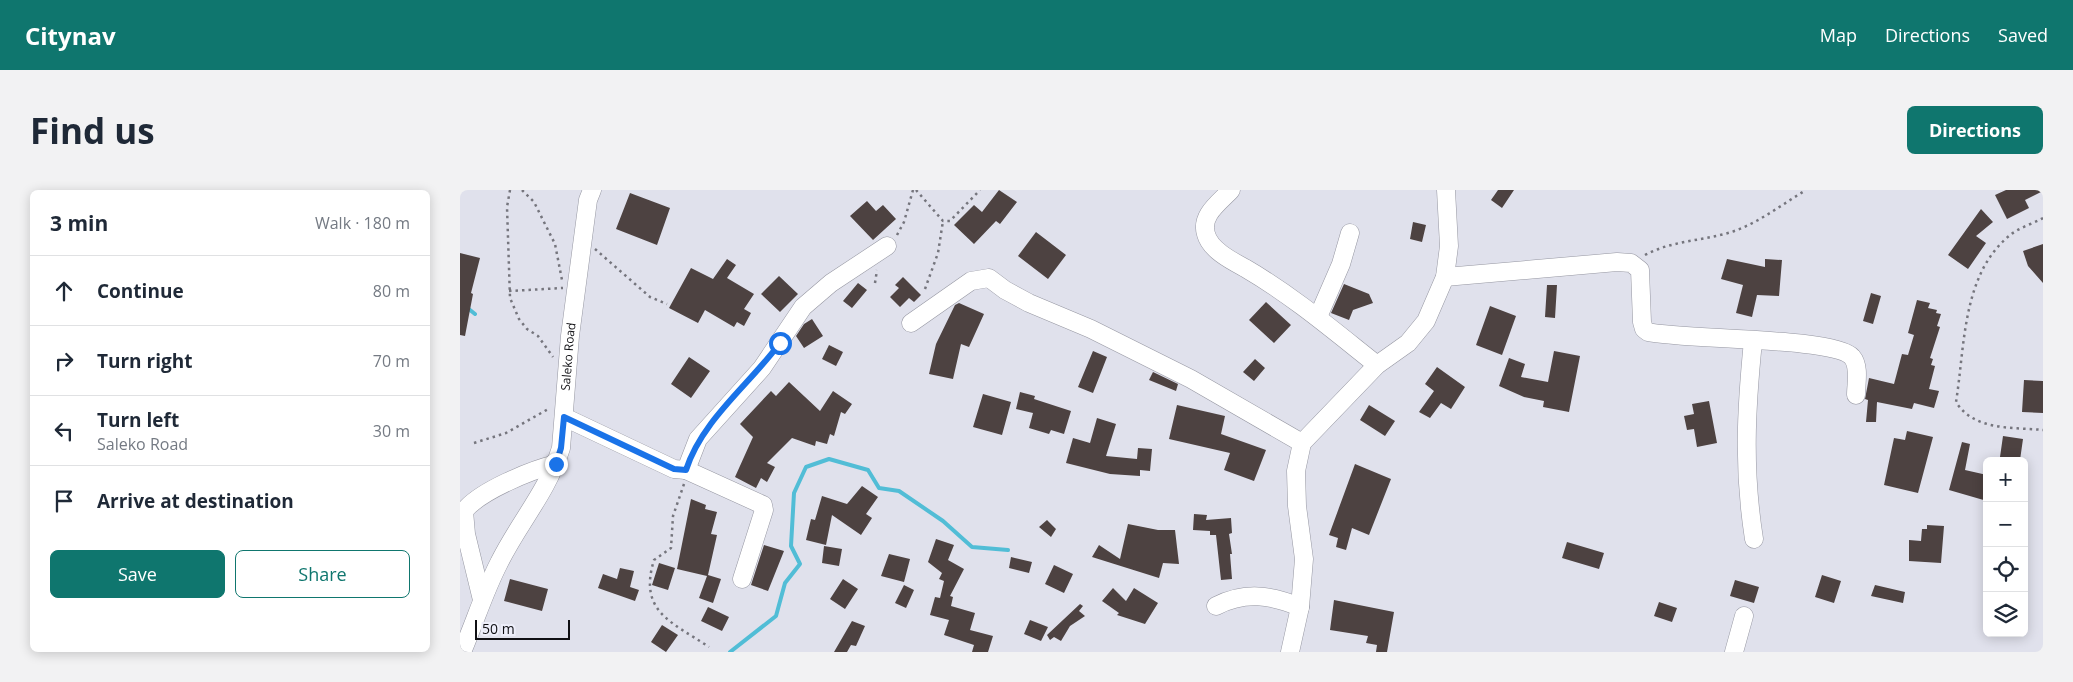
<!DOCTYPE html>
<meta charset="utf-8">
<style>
:root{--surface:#fff;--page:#f2f2f3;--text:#1f2937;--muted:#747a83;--line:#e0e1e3;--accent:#0f766e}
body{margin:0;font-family:"Open Sans",sans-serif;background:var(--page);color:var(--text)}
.controls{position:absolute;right:15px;bottom:15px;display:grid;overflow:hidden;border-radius:8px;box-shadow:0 2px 12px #0003}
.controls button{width:45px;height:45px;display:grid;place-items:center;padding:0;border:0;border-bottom:1px solid var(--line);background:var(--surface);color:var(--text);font:25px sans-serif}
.scale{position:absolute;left:15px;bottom:12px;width:95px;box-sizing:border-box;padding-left:5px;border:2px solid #101014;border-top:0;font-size:14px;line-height:18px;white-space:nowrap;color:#101014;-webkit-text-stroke:4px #edeefa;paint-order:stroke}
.stop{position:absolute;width:15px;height:15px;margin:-11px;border:4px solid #1a73e8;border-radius:50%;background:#fff}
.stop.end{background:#1a73e8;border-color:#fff;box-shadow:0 1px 5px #0008}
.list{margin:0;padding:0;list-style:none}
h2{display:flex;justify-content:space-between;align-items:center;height:65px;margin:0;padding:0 20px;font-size:21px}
h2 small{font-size:16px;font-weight:400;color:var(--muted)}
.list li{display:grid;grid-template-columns:32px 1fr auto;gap:15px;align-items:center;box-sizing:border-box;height:70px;padding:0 20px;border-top:1px solid var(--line)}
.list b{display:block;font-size:19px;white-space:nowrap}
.list p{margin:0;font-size:16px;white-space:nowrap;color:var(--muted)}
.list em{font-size:16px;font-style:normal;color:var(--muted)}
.actions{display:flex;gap:10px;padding:15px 20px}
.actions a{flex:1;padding:11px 0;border:1px solid var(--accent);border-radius:8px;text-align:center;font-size:18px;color:var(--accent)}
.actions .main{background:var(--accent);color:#fff}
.icon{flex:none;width:28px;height:28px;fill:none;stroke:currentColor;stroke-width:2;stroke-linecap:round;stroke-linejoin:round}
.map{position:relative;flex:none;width:1583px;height:462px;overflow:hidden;border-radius:8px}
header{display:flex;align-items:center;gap:30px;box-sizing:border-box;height:70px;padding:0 25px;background:var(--accent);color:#fff}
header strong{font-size:24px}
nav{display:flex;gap:28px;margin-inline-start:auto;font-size:18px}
.intro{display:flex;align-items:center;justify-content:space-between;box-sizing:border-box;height:120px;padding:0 30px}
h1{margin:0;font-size:35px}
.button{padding:12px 22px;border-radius:8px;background:var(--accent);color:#fff;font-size:18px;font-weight:700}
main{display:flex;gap:30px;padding:0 30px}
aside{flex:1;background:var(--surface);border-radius:8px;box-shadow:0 2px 12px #0003}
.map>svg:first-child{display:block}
</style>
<header>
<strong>Citynav</strong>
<nav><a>Map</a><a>Directions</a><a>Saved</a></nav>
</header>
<div class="intro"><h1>Find us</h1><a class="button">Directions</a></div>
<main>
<aside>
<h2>3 min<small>Walk · 180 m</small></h2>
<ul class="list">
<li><svg class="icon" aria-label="ahead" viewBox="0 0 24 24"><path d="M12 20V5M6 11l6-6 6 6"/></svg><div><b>Continue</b></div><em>80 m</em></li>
<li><svg class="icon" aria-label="right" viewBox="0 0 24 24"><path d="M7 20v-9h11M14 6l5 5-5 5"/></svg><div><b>Turn right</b></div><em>70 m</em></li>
<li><svg class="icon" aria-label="left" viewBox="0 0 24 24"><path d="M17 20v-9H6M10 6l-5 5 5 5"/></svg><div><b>Turn left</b><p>Saleko Road</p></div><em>30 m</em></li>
<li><svg class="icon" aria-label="arrive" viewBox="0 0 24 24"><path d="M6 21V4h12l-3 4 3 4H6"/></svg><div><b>Arrive at destination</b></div></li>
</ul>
<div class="actions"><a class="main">Save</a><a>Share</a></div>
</aside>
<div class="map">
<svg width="1583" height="462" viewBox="0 0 1583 462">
<rect width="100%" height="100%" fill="#e0e1ec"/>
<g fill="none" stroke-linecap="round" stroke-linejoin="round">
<path stroke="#51bdd6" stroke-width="4" d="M 0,112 L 15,124
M 270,462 L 316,426 L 325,393 L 340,374 L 331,356 L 334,303 L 346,277 L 369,269 L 408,280 L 419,298 L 439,301 L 483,331 L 512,357 L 548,360"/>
</g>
<path fill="#4d4241" d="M 539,0 L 557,12 L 540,34 L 536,31 L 514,54 L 494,35 L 514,15 L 522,22 Z
M 1038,0 L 1054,0 L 1042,18 L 1031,10 Z
M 1546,0 L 1583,0 L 1583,1 L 1565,10 L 1569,18 L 1547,29 L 1535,5 Z
M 170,3 L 210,18 L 197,55 L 156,39 Z
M 407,11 L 416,21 L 423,15 L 436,29 L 413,50 L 390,26 Z
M 1521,19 L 1533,32 L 1516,46 L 1526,53 L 1508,79 L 1488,65 Z
M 953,32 L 966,35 L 962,52 L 950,49 Z
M 576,42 L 606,65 L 588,89 L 558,66 Z
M 1583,54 L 1583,93 L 1568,76 L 1563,61 Z
M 0,63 L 20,68 L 11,103 L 13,104 L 5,146 L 0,145 Z
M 267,69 L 276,75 L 267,88 L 294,104 L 284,119 L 291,123 L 284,136 L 277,132 L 274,137 L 245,120 L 238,133 L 209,118 L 231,78 L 253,89 Z
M 1267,69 L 1305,77 L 1305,69 L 1322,70 L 1319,106 L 1297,105 L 1292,127 L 1276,123 L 1283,95 L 1261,89 Z
M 319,86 L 338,104 L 320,122 L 301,104 Z
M 443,87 L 461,105 L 454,112 L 449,108 L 440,117 L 430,107 L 439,98 L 435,95 Z
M 398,93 L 407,100 L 392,118 L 383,111 Z
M 884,94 L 909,104 L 913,113 L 893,120 L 889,130 L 871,123 Z
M 1087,95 L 1097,95 L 1095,128 L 1085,127 Z
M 1411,103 L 1421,106 L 1413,134 L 1403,131 Z
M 1457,110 L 1470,113 L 1468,118 L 1477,120 L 1476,123 L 1481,124 L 1477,136 L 1480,137 L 1470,168 L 1473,169 L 1471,175 L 1475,176 L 1469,199 L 1479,201 L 1474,218 L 1454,213 L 1452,219 L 1417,212 L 1416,232 L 1406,232 L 1408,210 L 1405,209 L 1409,188 L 1434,194 L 1442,164 L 1448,165 L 1454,145 L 1448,143 Z
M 806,112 L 831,135 L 814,153 L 789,130 Z
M 499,113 L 524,124 L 509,157 L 501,154 L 493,189 L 469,184 L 476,154 L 495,115 Z
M 1030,116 L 1056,126 L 1042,165 L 1016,155 Z
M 352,129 L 363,146 L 344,158 L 336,146 L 344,134 Z
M 369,155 L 383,162 L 376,176 L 362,169 Z
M 633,161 L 647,167 L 633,203 L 618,197 Z
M 1094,161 L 1120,166 L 1109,222 L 1083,217 L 1084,211 L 1064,207 L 1039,196 L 1049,168 L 1065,174 L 1061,187 L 1088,192 Z
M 229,167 L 250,181 L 231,208 L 211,194 Z
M 795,169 L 805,178 L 794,191 L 783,182 Z
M 977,177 L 1005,197 L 991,219 L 981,213 L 970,228 L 959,222 L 974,201 L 965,194 Z
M 693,182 L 718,194 L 716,201 L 689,190 Z
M 1564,190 L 1583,191 L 1583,223 L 1562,222 Z
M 329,192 L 360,221 L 373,201 L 392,214 L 385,224 L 381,222 L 374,246 L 370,244 L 367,254 L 356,251 L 355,256 L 332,248 L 307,273 L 315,277 L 307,292 L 301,288 L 296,298 L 275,287 L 293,247 L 280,234 L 311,201 L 316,206 Z
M 560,202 L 575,206 L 574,209 L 611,221 L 604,244 L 591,240 L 589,244 L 569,238 L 573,223 L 556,219 Z
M 523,204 L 551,212 L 542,245 L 513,237 Z
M 1249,211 L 1257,253 L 1237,257 L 1234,239 L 1227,240 L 1224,226 L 1234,224 L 1232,214 Z
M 717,215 L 765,226 L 761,244 L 806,260 L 794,291 L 764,280 L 770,263 L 709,249 Z
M 909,215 L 935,231 L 925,246 L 900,230 Z
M 637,228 L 656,234 L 646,266 L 677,269 L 678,258 L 692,259 L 690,281 L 680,280 L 680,286 L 650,284 L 606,273 L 613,248 L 630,253 Z
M 1447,241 L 1473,247 L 1458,303 L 1424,295 L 1434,248 L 1445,250 Z
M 1543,246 L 1563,249 L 1560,270 L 1540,267 Z
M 1502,252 L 1510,254 L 1505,280 L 1527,285 L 1527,311 L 1489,300 Z
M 895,274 L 931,289 L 909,345 L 892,338 L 886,360 L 876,357 L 878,348 L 869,345 Z
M 402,296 L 418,307 L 406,324 L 412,328 L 401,345 L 372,325 L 366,355 L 346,350 L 351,329 L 355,330 L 362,306 L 387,314 Z
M 231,309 L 246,315 L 245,319 L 257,322 L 251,344 L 257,345 L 248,385 L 261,389 L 253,413 L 239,408 L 247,386 L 217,379 Z
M 734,324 L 747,325 L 746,330 L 771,328 L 772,343 L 769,344 L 772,364 L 770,364 L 772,389 L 761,390 L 756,345 L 750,345 L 750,341 L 733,340 Z
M 587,330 L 596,339 L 591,347 L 579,337 Z
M 668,334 L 698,340 L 715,340 L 719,374 L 703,373 L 699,388 L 632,367 L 639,355 L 660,369 Z
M 1467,335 L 1484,336 L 1481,373 L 1449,371 L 1449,350 L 1461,351 L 1462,339 L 1467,339 Z
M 476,349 L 494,355 L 488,370 L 504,379 L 490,406 L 493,407 L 491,416 L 515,423 L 510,440 L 533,446 L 528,462 L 512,462 L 514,455 L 484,445 L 489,430 L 470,425 L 475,407 L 480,408 L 484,391 L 479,389 L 482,383 L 468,372 Z
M 1107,352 L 1144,363 L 1139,379 L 1102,368 Z
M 304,355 L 324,361 L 308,401 L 291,395 Z
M 364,356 L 382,359 L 379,376 L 362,373 Z
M 429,364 L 450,369 L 444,392 L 421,386 Z
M 551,367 L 572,372 L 569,383 L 549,378 Z
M 199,373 L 215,378 L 208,400 L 192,395 Z
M 594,375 L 613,384 L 604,403 L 585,394 Z
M 160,378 L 174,381 L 170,397 L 179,400 L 175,411 L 138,398 L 143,384 L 157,389 Z
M 1362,385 L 1381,391 L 1374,413 L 1355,407 Z
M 50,389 L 88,399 L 82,421 L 44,411 Z
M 383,389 L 398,399 L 385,419 L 370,409 Z
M 1275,390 L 1299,397 L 1294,413 L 1270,406 Z
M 444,395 L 454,400 L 446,418 L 435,413 Z
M 1415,395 L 1445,402 L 1443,413 L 1411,406 Z
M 653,398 L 666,411 L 674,398 L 698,413 L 685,434 L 657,425 L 659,423 L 642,411 Z
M 874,410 L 934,422 L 927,462 L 916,462 L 917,455 L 906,453 L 908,446 L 870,440 Z
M 1199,412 L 1217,418 L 1212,432 L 1194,426 Z
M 620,414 L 623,416 L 619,421 L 625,426 L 610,436 L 601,451 L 594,447 L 590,450 L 587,445 Z
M 248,417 L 269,427 L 262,441 L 241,431 Z
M 570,430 L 588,437 L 581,451 L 564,444 Z
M 392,431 L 405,436 L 396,456 L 391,455 L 387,462 L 374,462 Z
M 202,435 L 218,445 L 206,462 L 191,452 Z"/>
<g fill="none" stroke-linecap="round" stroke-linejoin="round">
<defs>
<g id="minor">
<path d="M 771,0 C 760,12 740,25 746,44 C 750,60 772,71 785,78 C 833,106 874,141 917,175"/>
<path d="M 985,87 L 1157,72 L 1171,73 L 1180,80 L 1182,132 L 1184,139 L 1188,142 C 1222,150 1375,147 1392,167 C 1400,176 1396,194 1396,205"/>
<path d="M 858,127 L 881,74 L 890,43"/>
<path d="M 451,133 L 511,91 L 529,88 L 545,100 L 569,113 L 631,139 L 731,189 L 842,253"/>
<path d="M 1293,151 C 1286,221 1283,279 1294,349"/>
<path d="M 104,227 L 214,279 L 226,280 L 238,249 L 302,178 L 343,117 L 371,93 L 427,56"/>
<path d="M 226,280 L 303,315 L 304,320 L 282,389"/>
<path d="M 22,410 L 6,344 L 4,321 C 20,301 71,280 96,274"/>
<path d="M 756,416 C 785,401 811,405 840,417"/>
<path id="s1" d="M 2,462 C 15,432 24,402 39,373 C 59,332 87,303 101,258 L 110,146 L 128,10 L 132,0"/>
<path d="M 830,462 L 840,417 L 844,369 L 837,316 L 836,281 L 842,253 L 917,175 L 948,153 L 966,131 L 985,87 L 989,56 L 986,0"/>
<path d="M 1274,462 L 1284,426"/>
</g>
</defs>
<use href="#minor" stroke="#9596a1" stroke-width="19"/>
<path stroke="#75757d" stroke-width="2.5" stroke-dasharray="2.5 4" stroke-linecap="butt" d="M 50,0 L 47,17 L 50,108 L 59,129 L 67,139 L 78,146 L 93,167
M 62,0 L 74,12 L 95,54 L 102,90
M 456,0 L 483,31 L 490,31 L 520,0
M 1583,28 C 1572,34 1558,38 1549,46 C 1502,85 1505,156 1496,212 C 1514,241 1552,237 1583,240
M 437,45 L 444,32 L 453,0
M 135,59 L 190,107 L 207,114
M 1185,65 C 1211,51 1240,51 1268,43 C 1296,35 1321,15 1346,0
M 415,93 L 417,80
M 465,99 L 478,63 L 483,31
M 49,101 L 103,98
M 14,253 L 46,243 L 90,218
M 224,294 L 213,326 L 211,358 L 194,370 C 178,422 212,432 249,457"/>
<use href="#minor" stroke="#fff" stroke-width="18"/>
</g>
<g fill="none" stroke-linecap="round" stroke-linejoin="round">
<path stroke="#1a73e8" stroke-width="6" d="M 96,274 L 101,258 L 104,227 L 214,279 L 226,280 C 242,230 289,195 320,153"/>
</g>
<g text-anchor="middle" stroke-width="5" stroke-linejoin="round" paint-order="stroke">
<g font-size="12" fill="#101014" stroke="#edeefa">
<text dy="4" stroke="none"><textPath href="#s1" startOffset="319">Saleko Road</textPath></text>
</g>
</g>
</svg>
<div class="controls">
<button>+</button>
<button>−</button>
<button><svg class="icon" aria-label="locate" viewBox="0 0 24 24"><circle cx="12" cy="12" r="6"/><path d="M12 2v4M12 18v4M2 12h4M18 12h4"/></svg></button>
<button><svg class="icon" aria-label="layers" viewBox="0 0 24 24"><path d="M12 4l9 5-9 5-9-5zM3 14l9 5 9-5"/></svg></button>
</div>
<div class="scale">50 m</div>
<div class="stop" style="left:320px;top:153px"></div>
<div class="stop end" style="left:96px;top:274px"></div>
</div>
</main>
